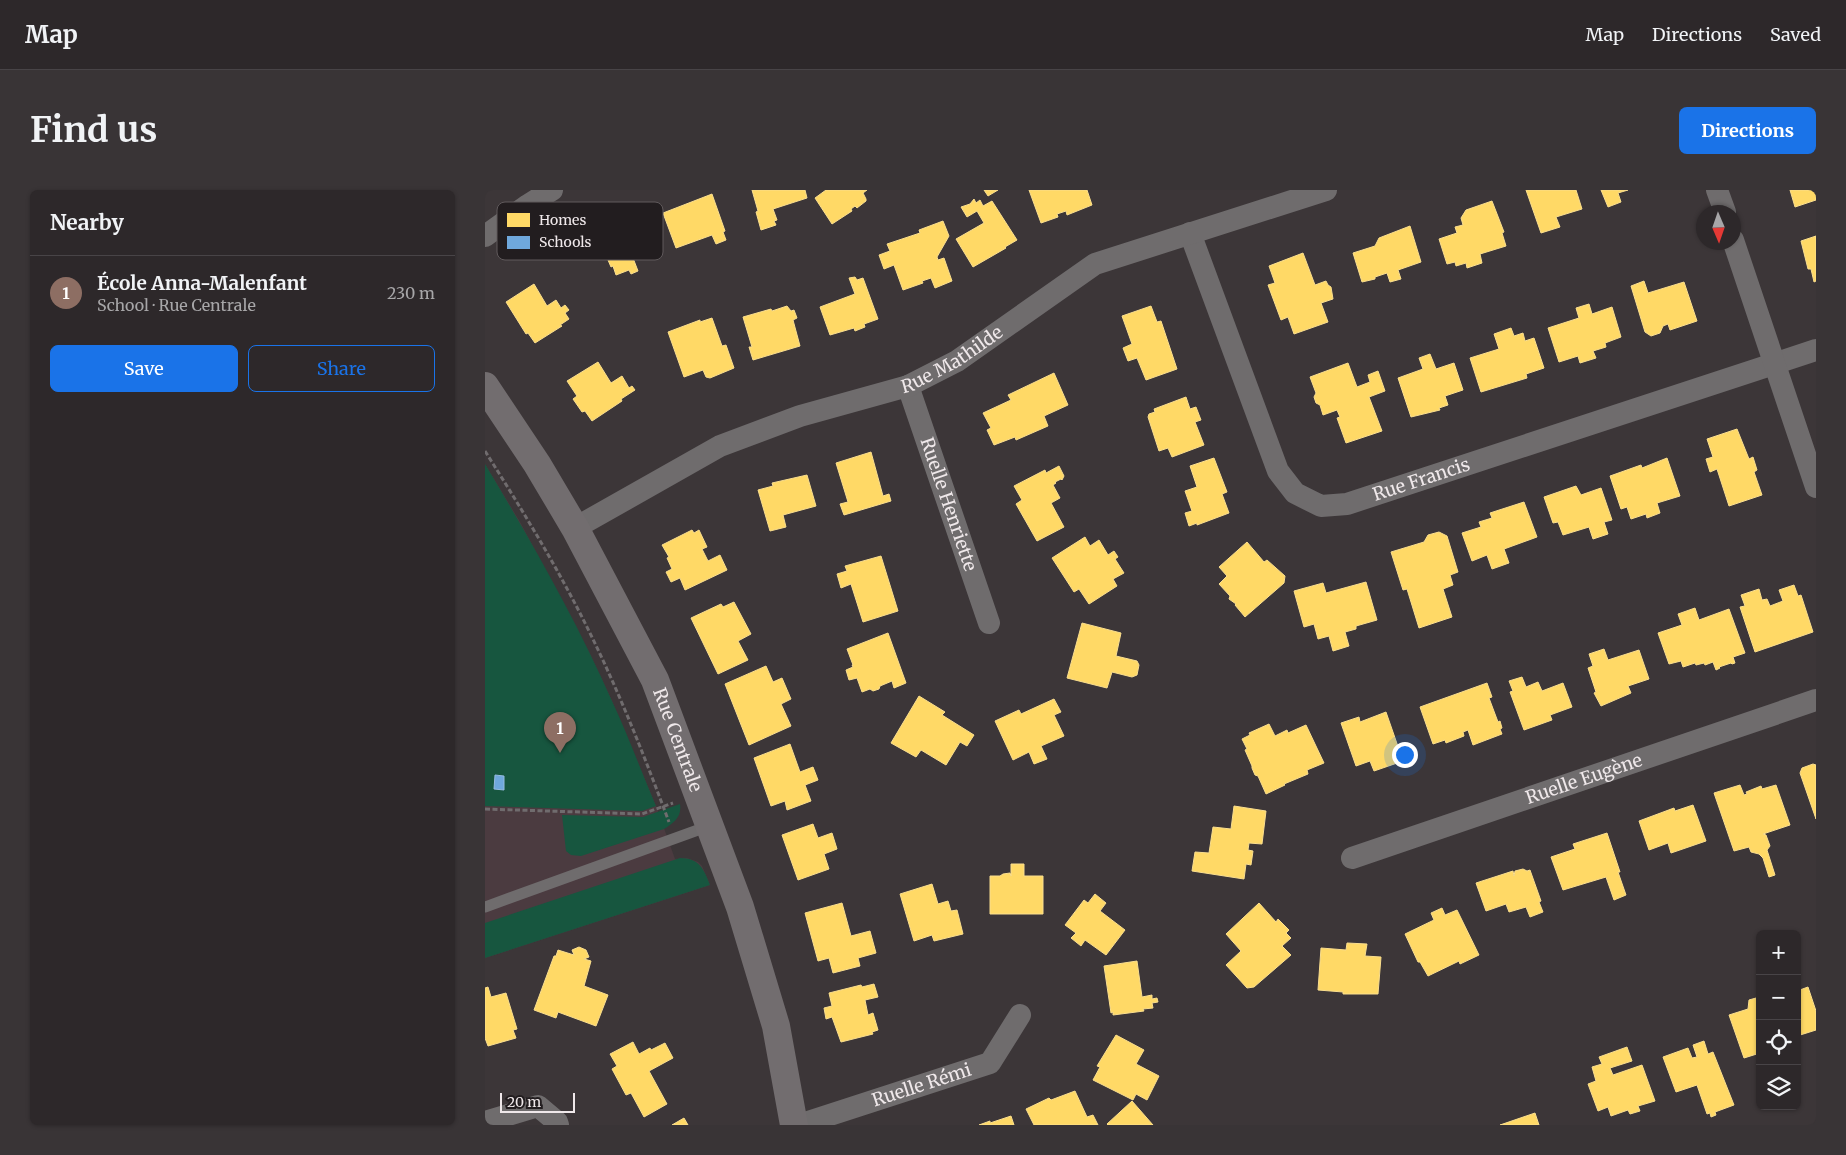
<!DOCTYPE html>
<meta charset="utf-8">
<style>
:root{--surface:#2d282a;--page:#393436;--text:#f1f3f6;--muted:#a7a6a8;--line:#484447;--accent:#1a73e8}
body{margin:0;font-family:Merriweather,serif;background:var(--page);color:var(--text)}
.controls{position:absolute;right:15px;bottom:15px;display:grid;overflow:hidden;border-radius:8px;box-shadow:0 1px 4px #0004}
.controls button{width:45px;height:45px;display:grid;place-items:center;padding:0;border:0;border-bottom:1px solid var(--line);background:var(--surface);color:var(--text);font:25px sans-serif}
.compass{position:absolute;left:1211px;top:15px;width:45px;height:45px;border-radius:50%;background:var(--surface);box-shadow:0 1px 4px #0004;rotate:178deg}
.scale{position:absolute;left:15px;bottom:12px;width:75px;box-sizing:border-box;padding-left:5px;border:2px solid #efe8ea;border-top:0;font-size:14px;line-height:18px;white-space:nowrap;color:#efe8ea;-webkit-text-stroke:4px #221d1f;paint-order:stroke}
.you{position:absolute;left:919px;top:564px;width:18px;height:18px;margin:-12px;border:4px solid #fff;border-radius:50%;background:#1a73e8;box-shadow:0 0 0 8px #1a73e833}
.badge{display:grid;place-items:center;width:32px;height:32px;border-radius:50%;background:var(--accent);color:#fff;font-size:16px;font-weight:700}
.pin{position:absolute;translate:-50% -41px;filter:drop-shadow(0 1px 2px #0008)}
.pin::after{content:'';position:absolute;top:26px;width:18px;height:15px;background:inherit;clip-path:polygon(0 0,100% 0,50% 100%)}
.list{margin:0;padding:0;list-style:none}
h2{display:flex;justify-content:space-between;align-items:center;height:65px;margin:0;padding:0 20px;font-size:21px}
h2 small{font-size:16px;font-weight:400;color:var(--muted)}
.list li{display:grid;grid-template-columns:32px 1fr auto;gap:15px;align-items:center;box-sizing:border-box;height:75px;padding:0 20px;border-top:1px solid var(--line)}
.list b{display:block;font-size:19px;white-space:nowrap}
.list p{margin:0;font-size:16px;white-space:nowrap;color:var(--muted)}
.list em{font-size:16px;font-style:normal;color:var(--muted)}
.actions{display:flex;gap:10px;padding:15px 20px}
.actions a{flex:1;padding:11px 0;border:1px solid var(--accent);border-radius:8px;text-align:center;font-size:18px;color:var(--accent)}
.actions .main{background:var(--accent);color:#fff}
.icon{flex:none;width:28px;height:28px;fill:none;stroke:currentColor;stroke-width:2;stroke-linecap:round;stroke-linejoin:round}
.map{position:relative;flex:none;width:1331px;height:935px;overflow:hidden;border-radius:8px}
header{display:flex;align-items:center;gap:30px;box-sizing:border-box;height:70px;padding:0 25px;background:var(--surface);border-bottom:1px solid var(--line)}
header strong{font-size:24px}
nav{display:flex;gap:28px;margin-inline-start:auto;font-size:18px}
.intro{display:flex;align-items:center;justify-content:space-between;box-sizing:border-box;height:120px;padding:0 30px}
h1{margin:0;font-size:35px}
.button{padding:12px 22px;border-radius:8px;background:var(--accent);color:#fff;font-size:18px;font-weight:700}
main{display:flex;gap:30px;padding:0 30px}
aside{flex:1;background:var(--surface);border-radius:8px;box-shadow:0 1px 4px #0004}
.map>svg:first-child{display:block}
</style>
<header>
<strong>Map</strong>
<nav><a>Map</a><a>Directions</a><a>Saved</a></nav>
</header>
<div class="intro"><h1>Find us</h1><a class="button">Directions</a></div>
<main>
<aside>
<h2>Nearby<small></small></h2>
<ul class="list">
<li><span class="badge" style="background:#8d6e63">1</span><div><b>École Anna-Malenfant</b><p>School · Rue Centrale</p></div><em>230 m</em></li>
</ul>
<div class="actions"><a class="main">Save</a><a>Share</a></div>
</aside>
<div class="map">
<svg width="1331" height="935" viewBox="0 0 1331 935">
<rect width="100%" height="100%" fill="#3c3638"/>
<path fill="#4b3b40" d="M 0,274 L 35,332 L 104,462 L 127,511 L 171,616 L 190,669 L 202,668 L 213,672 L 217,676 L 225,695 L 0,768 Z"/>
<path fill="#17563f" d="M 0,274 C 46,351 91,429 127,511 C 143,545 156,581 171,616 L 157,621 L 0,616 Z
M 195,614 C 197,627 189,633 179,639 L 96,666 L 86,665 L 81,661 L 77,625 L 158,627 Z
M 195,668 C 214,668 219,679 225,695 L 0,768 L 0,733 Z"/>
<path fill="#ffd966" stroke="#fade8e" d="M 267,0 L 320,0 L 322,8 L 288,19 L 292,30 L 289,31 L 291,35 L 276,40 L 271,22 L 273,21 Z
M 341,0 L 382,0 L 378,3 L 381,9 L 381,11 L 372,18 L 370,16 L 366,19 L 367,21 L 347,34 L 330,8 Z
M 499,0 L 513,0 L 503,6 Z
M 544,0 L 602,0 L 607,15 L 582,25 L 581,21 L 572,24 L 573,27 L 556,33 Z
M 1041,0 L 1091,0 L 1097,19 L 1071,27 L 1075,37 L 1056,43 Z
M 1116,0 L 1143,0 L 1133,3 L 1136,12 L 1123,17 Z
M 1305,0 L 1331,0 L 1331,10 L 1310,17 Z
M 227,4 L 240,41 L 238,42 L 241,50 L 231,54 L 227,45 L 191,58 L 178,23 Z
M 489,9 L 491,13 L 495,10 L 498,16 L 507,11 L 532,50 L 520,57 L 521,58 L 488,77 L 471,49 L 499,33 L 492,21 L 482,27 L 476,17 L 485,14 Z
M 1007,11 L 1019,42 L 1017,43 L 1021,56 L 995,64 L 997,73 L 982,78 L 981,73 L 971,76 L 970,72 L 962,74 L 954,49 L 972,43 L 970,37 L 978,35 L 976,28 L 981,20 Z
M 161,30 L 172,58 L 148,68 L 153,81 L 146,84 L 144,80 L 131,85 L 128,76 L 126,77 L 114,49 L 127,44 L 124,36 L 136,31 L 139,38 Z
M 458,31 L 464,46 L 452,67 L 453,70 L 459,68 L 467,91 L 450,98 L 446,88 L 437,91 L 438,93 L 418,100 L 409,75 L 399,79 L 394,65 L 405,61 L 402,54 L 435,43 L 434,40 Z
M 925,36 L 936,72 L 913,80 L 916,89 L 905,92 L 902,83 L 890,87 L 890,89 L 877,92 L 868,63 L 890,56 L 894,48 Z
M 1331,46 L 1331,91 L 1329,92 L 1326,79 L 1323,79 L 1316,51 Z
M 818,63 L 830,95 L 841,91 L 843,95 L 846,97 L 848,109 L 836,113 L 843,132 L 809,144 L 803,127 L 796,130 L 783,95 L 790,93 L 784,76 Z
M 370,87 L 372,90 L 378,88 L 393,129 L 379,134 L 380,137 L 370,141 L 369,138 L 345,145 L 335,117 L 370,104 L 364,88 Z
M 1159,91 L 1163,103 L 1199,92 L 1212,131 L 1185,140 L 1183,134 L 1178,136 L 1175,143 L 1166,146 L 1160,142 L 1146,96 Z
M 49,94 L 62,116 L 71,110 L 76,118 L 80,115 L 84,120 L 80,123 L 84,129 L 75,135 L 77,136 L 50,153 L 43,143 L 41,144 L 21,112 Z
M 1104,114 L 1107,124 L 1127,117 L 1136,147 L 1120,153 L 1121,157 L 1108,161 L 1111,168 L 1095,173 L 1093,166 L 1074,172 L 1063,138 L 1094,128 L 1091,118 Z
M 302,116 L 306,121 L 309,120 L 312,128 L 308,130 L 315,156 L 268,170 L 264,157 L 267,157 L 258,127 L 286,119 L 287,121 Z
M 666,116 L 672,132 L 676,131 L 692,179 L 661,190 L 652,168 L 643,171 L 638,158 L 647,154 L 637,126 Z
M 227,128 L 237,156 L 241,155 L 249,178 L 225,188 L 221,187 L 218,180 L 199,187 L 183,142 L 215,130 L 215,132 Z
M 1026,138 L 1029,146 L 1038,143 L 1040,151 L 1049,148 L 1059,178 L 1041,184 L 1042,188 L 996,202 L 985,168 L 1014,159 L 1009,144 Z
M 945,164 L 951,179 L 969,173 L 978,200 L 960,206 L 963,215 L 954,218 L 955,220 L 926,227 L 913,188 L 938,179 L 934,168 Z
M 113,172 L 126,193 L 137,186 L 144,198 L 147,196 L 150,200 L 136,209 L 137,211 L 107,231 L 100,221 L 97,222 L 88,209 L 92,206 L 82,191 Z
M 863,173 L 872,197 L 885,192 L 883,185 L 893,181 L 900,201 L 884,207 L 897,241 L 861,253 L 852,228 L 855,227 L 852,220 L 838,225 L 835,215 L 831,213 L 829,207 L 831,203 L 825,187 Z
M 569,183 L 583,215 L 559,226 L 563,236 L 531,250 L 530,247 L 509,255 L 502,240 L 506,238 L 498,223 L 526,210 L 523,205 Z
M 701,207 L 705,219 L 711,217 L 716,230 L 710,232 L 719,255 L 687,267 L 683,258 L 674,261 L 663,227 L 664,224 L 670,222 L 669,219 Z
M 1252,239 L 1264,269 L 1268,267 L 1272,280 L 1269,282 L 1277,305 L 1244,316 L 1232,279 L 1225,282 L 1221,269 L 1228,267 L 1222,249 Z
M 386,262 L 398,306 L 404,304 L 406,311 L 359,325 L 355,314 L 363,312 L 351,273 Z
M 729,268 L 742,302 L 737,304 L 744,323 L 712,335 L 712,333 L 704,336 L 700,323 L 707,321 L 700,301 L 712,297 L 705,276 Z
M 1182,268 L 1195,306 L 1172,313 L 1175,323 L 1162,328 L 1161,324 L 1146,329 L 1142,317 L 1136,319 L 1125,286 L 1156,275 L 1157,278 Z
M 574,276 L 579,286 L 577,290 L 576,289 L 570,292 L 571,293 L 568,295 L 575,308 L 566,313 L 579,337 L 552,351 L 531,314 L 537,310 L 529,296 L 560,280 L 561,283 Z
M 322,285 L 331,316 L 298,325 L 301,337 L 285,341 L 273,300 L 288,296 L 287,293 Z
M 1091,296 L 1096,305 L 1116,298 L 1127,330 L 1119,332 L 1123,344 L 1108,349 L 1104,337 L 1078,345 L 1073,332 L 1068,333 L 1059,307 Z
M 1039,312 L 1052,347 L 1019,359 L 1024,373 L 1007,379 L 1002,365 L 987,371 L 977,343 L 996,337 L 994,332 L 1007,328 L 1005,323 Z
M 207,340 L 209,343 L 214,340 L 222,357 L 217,359 L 223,371 L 235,365 L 242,380 L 200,400 L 195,388 L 186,392 L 181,382 L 187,379 L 182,368 L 184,367 L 177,355 Z
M 954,342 L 962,346 L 973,382 L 965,385 L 968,395 L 958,399 L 967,427 L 934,438 L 922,399 L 918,400 L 906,362 L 939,352 L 943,345 Z
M 600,347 L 605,356 L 614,350 L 623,365 L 629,361 L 633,367 L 630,369 L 639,383 L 628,389 L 632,396 L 604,414 L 594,399 L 589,402 L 567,368 Z
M 762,352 L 779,372 L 782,370 L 800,386 L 799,393 L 760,427 L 750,415 L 751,414 L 744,409 L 745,406 L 734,394 L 742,386 L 734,377 Z
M 396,366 L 413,421 L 378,432 L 366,394 L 356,398 L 352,384 L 362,381 L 360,376 Z
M 881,392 L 892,430 L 871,436 L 871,439 L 860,442 L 864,456 L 848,461 L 844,446 L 833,449 L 829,434 L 819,437 L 809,401 L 838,393 L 841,403 Z
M 1309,395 L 1313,406 L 1316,405 L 1328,442 L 1270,462 L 1255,417 L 1260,416 L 1256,405 L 1274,399 L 1277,410 L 1282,409 L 1285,416 L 1298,411 L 1294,400 Z
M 249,412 L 266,444 L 253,451 L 263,470 L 233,484 L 206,428 L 236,414 L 238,417 Z
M 1210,418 L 1214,430 L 1244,419 L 1260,463 L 1248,467 L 1250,473 L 1247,474 L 1246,473 L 1234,477 L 1235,478 L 1231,480 L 1228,472 L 1220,475 L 1219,473 L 1211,475 L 1210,473 L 1198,477 L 1196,471 L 1184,474 L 1173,443 L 1197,435 L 1193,424 Z
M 597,433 L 636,443 L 631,466 L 652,471 L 654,475 L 652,485 L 647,487 L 627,482 L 622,498 L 582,488 Z
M 403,443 L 421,493 L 409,498 L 407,491 L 395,496 L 394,499 L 388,501 L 385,499 L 377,502 L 372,488 L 364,490 L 361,480 L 368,477 L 367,475 L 368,475 L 362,459 Z
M 1119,459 L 1123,470 L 1154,460 L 1164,489 L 1143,496 L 1146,503 L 1116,516 L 1109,503 L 1111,502 L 1103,478 L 1108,476 L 1104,464 Z
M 281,476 L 288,492 L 297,488 L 306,509 L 296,514 L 306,536 L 264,555 L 240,494 Z
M 1037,487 L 1041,497 L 1053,492 L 1057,501 L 1078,493 L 1087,517 L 1065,525 L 1067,530 L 1039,540 L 1025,502 L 1028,501 L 1024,491 Z
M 1002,493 L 1007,507 L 1004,508 L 1013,532 L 1015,531 L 1017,538 L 1015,539 L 1017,544 L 988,555 L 983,540 L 978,542 L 979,546 L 961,553 L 960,550 L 948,554 L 935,517 Z
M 434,506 L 460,522 L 457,525 L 489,545 L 482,556 L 475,552 L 461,575 L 436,560 L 431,567 L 406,553 Z
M 569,509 L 576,522 L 569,525 L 579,546 L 556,556 L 562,569 L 549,574 L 544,562 L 528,570 L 510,531 L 534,520 L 536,524 Z
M 901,522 L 918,571 L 889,581 L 885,571 L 871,576 L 856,533 L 874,527 L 875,532 Z
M 784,534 L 790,546 L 802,540 L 803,543 L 821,535 L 839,573 L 822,580 L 823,584 L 799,594 L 800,595 L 781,604 L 773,586 L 770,585 L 767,578 L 767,576 L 760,560 L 762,559 L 757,549 L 765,545 L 764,543 Z
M 305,554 L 315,582 L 328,577 L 333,590 L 320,595 L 326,611 L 302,620 L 300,611 L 286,616 L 269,568 Z
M 1328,574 L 1331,575 L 1331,629 L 1315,583 L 1317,578 Z
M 1255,595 L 1259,605 L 1262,604 L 1261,602 L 1276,596 L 1277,599 L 1291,595 L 1305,635 L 1278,644 L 1281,645 L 1285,656 L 1282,660 L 1290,685 L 1284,687 L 1278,668 L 1274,664 L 1266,662 L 1264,657 L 1249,661 L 1229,603 Z
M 1208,615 L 1221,651 L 1186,663 L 1183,653 L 1164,660 L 1154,631 L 1189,618 L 1190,621 Z
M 749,616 L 781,621 L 777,654 L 764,653 L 763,660 L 768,661 L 766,675 L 761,674 L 759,689 L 707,681 L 710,662 L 724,663 L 728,637 L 746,639 Z
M 328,634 L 333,648 L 347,643 L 352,659 L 339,664 L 344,679 L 313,690 L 297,645 Z
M 1122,643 L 1135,682 L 1133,682 L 1141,705 L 1129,710 L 1121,687 L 1078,700 L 1066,667 L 1090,659 L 1088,654 Z
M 526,674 L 539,674 L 539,686 L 558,686 L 558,724 L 505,724 L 505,686 L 515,686 L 518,684 L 525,683 L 526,686 Z
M 1038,679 L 1042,681 L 1045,680 L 1056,711 L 1054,712 L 1058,722 L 1045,727 L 1041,717 L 1024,722 L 1021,714 L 1001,721 L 991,693 L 1028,681 L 1029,686 L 1030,681 Z
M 447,694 L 453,714 L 463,711 L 466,721 L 472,720 L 478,744 L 449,751 L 447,745 L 429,751 L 415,704 Z
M 610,704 L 621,713 L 615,721 L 640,740 L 621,765 L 600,750 L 596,756 L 586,748 L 591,743 L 580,735 L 599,710 L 603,713 Z
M 357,713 L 366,746 L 385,741 L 391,763 L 373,768 L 375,776 L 348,783 L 344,768 L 333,771 L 320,723 Z
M 774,713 L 791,732 L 793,729 L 804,740 L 801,743 L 806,748 L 797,756 L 806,765 L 769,797 L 762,798 L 741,775 L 756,761 L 741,744 Z
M 957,718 L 960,725 L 972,720 L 994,765 L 975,774 L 974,771 L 943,786 L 935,772 L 933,772 L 920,744 L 949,730 L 946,723 Z
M 862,753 L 882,754 L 880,766 L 896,767 L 893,804 L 858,804 L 858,802 L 833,800 L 836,758 L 861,760 Z
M 94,757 L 101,760 L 104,767 L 99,769 L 106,771 L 99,796 L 123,805 L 111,836 L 73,822 L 71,828 L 49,820 L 69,766 L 71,766 L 73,760 L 89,765 L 87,760 Z
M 652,771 L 657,807 L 667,805 L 667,809 L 672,808 L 673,812 L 667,813 L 668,818 L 658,819 L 659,821 L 628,825 L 628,822 L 626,823 L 619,776 Z
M 389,794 L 393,807 L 380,810 L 383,825 L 388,823 L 393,840 L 387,842 L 388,844 L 356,852 L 347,827 L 341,829 L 339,818 L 347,816 L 344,803 L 376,795 L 377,797 Z
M 3,797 L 6,807 L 21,803 L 32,839 L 28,840 L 31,848 L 3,856 L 0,848 L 0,798 Z
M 1323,797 L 1331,821 L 1331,840 L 1312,846 L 1312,801 Z
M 1275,804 L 1275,863 L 1259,868 L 1244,825 L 1263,819 L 1264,810 L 1271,808 L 1274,809 L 1273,805 Z
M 631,845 L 659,860 L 651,874 L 674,886 L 662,910 L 651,904 L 648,910 L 608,890 L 615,877 L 612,876 Z
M 1219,851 L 1223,864 L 1228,862 L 1249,915 L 1230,922 L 1231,925 L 1226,927 L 1225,923 L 1222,924 L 1212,895 L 1191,902 L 1178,867 L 1203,858 L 1207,868 L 1212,867 L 1208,855 Z
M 148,852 L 154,864 L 165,858 L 166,860 L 180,853 L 188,868 L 164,881 L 182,914 L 159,927 L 146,903 L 141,905 L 127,879 L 132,876 L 125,864 Z
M 1142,857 L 1147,871 L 1125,878 L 1128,885 L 1157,875 L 1170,911 L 1153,916 L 1155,921 L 1145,924 L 1143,920 L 1126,926 L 1123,917 L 1113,921 L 1103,894 L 1111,891 L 1107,877 L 1117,874 L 1114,867 Z
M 590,901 L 602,927 L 608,925 L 613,935 L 549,935 L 541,919 L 564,908 L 566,910 Z
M 647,911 L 668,935 L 623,935 L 622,934 Z
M 1050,923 L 1054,935 L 1015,935 Z
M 526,926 L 529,935 L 494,935 L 505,931 L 505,933 Z
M 199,928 L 203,935 L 187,935 Z"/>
<path fill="#6fa8dc" stroke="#95bbe0" d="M 10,585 L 19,586 L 19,600 L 9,599 Z"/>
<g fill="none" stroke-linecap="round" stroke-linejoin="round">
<path stroke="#706c6e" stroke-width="3" stroke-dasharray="5 2.5" stroke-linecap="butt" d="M 0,261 C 36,318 71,375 101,435 C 133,499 159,565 184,632
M 0,619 L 157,624 L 188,613"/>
<path stroke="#6f6c6d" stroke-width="11" d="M 0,717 L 224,636"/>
<g stroke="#6f6c6d" stroke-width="22">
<path d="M 1232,0 L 1240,22"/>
<path id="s1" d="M 705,43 L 793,281 L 810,303 L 836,316 L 862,314 L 1331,160"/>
<path d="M 0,46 L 43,15 L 67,0"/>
<path d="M 1248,50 L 1331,297"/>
<path id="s2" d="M 423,196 L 504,433"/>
<path id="s3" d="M 90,338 L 235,256 L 315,226 L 423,196 L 472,171 L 610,74 L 841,0"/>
<path id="s4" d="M 867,668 L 1331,510"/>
<path d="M 0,932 L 53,916 L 72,932 L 73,935"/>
<path id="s5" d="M 314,935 L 505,873 L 535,825"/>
</g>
<path stroke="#726d6f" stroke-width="28" id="s6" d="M 0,196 L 52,274 L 90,338 L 170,490 L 255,717 L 291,836 L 309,935"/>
</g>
<g text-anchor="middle" stroke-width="5" stroke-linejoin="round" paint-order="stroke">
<g font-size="18" fill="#efe8ea" stroke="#221d1f">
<text dy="6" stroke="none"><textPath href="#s3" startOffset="415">Rue Mathilde</textPath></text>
<text dy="6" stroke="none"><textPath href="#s1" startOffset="415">Rue Francis</textPath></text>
<text dy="6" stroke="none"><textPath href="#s2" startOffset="125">Ruelle Henriette</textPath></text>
<text dy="6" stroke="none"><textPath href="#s6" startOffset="404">Rue Centrale</textPath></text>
<text dy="6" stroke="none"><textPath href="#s4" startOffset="245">Ruelle Eugène</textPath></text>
<text dy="6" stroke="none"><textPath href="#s5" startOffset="129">Ruelle Rémi</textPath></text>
</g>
</g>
<rect x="12" y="12" width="166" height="58" rx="8" fill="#221d1f" stroke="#605a5c" stroke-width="1"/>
<rect x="22" y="23" width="23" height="14" fill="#ffd966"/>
<rect x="22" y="46" width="23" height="13" fill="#6fa8dc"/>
<g font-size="14" fill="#efe8ea">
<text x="54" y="35">Homes</text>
<text x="54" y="57">Schools</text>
</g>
</svg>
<div class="controls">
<button>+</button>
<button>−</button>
<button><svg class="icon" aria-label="locate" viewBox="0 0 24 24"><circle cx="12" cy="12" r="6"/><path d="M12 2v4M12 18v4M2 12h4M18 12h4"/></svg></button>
<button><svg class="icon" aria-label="layers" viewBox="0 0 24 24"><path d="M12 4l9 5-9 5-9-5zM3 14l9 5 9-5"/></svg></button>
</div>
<svg class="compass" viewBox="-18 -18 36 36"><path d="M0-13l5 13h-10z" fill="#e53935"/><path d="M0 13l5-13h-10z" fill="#a7a6a8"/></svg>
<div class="scale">20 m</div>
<div class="you"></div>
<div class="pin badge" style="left:75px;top:563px;background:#8d6e63">1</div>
</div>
</main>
